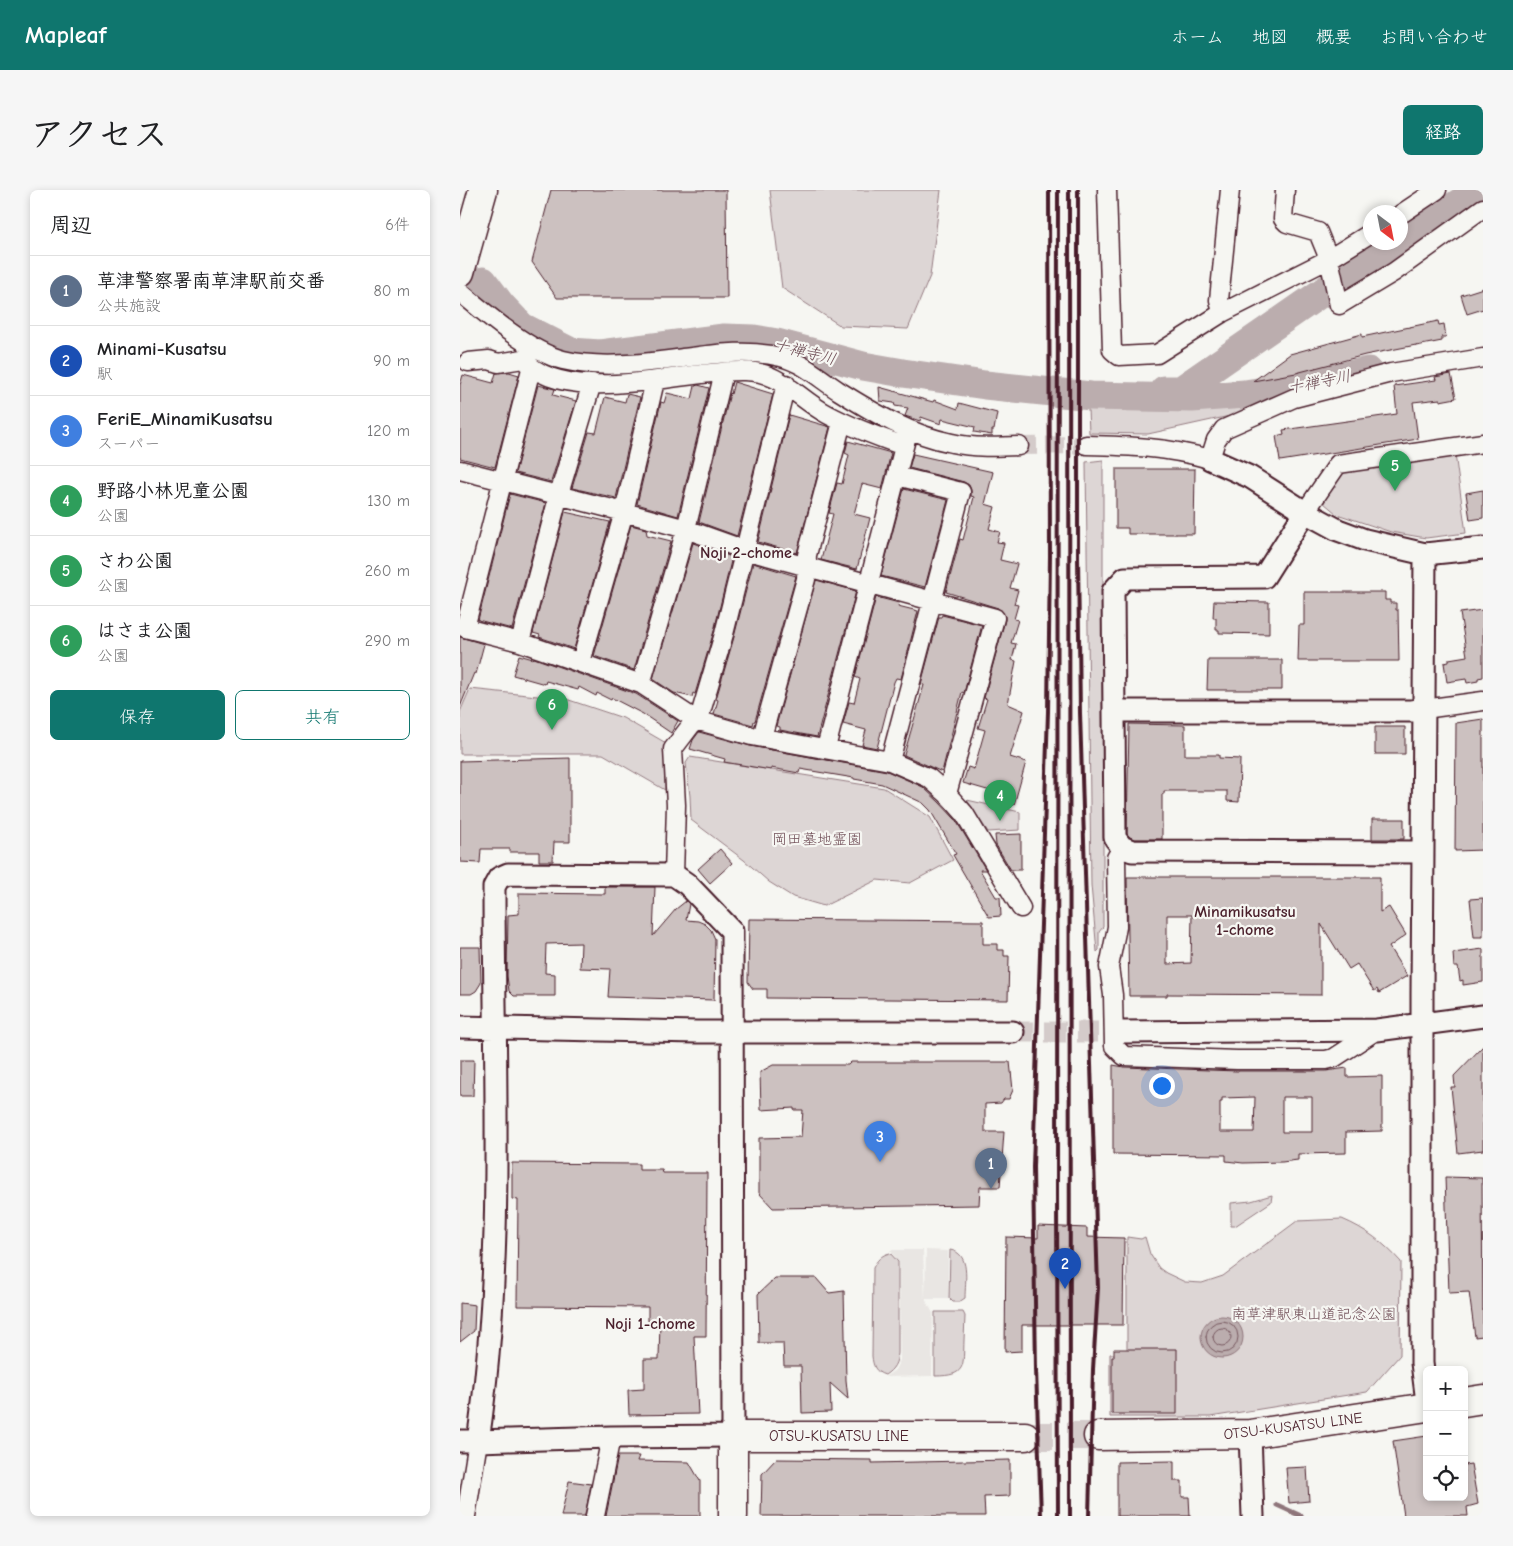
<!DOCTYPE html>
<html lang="ja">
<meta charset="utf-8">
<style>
:root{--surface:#fff;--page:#f6f6f6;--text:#202124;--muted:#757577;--line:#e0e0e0;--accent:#0f766e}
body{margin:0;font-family:"Comic Neue","Klee One",sans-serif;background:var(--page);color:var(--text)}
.controls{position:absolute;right:15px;bottom:15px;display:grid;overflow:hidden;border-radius:8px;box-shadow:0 2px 8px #0003}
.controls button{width:45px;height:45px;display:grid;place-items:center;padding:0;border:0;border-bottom:1px solid var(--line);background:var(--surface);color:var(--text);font:25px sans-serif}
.compass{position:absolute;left:903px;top:15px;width:45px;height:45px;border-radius:50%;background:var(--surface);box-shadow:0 2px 8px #0003;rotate:148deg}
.you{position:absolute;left:701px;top:895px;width:18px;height:18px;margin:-12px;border:4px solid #fff;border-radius:50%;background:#1a73e8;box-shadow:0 0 0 8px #1a73e833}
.badge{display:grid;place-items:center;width:32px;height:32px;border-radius:50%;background:var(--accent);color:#fff;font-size:16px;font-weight:700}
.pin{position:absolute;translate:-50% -41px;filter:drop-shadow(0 1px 2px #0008)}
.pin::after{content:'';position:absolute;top:26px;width:18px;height:15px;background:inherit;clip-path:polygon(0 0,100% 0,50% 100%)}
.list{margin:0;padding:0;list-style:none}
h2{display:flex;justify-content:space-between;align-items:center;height:65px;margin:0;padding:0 20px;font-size:21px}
h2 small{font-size:16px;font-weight:400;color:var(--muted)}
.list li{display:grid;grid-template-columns:32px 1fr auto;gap:15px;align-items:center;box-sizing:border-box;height:70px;padding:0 20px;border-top:1px solid var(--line)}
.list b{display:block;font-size:19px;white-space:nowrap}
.list p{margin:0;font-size:16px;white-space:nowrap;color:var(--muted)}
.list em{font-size:16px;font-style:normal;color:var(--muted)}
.actions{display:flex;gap:10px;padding:15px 20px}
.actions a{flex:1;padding:11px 0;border:1px solid var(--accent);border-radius:8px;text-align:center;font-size:18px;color:var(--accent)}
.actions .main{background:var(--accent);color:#fff}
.icon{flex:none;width:28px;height:28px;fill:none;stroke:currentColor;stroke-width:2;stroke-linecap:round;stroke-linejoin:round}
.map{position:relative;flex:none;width:1023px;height:1326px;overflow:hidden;border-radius:8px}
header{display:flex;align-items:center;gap:30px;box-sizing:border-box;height:70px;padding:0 25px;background:var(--accent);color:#fff}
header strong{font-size:24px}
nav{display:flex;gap:28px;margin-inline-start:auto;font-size:18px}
.intro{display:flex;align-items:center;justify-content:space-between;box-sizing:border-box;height:120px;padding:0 30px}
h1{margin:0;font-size:35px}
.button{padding:12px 22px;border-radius:8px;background:var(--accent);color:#fff;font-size:18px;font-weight:700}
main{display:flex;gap:30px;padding:0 30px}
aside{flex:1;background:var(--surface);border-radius:8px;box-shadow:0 2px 8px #0003}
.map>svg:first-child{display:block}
</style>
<header>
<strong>Mapleaf</strong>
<nav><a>ホーム</a><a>地図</a><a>概要</a><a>お問い合わせ</a></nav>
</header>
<div class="intro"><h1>アクセス</h1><a class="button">経路</a></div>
<main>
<aside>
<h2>周辺<small>6件</small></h2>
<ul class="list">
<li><span class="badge" style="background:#5c6f8a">1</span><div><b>草津警察署南草津駅前交番</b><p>公共施設</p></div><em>80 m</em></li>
<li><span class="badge" style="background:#1a4fb4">2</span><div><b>Minami-Kusatsu</b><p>駅</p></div><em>90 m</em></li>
<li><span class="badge" style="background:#3f7fe0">3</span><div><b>FeriE_MinamiKusatsu</b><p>スーパー</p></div><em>120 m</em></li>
<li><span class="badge" style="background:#2e9e5b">4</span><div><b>野路小林児童公園</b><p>公園</p></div><em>130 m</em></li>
<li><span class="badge" style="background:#2e9e5b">5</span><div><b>さわ公園</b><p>公園</p></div><em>260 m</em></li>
<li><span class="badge" style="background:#2e9e5b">6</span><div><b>はさま公園</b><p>公園</p></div><em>290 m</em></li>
</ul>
<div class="actions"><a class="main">保存</a><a>共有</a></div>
</aside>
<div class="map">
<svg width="1023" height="1326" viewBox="0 0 1023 1326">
<rect width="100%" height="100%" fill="#f6f6f2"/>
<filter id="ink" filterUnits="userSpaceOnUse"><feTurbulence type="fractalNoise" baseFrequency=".02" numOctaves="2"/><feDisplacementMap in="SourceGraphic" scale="10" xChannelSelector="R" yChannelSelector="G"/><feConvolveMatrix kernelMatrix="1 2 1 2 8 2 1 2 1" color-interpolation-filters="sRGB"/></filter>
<g filter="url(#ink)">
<path fill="#e9e6e3" d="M 430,1060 L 463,1060 L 465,1109 L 466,1060 L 488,1061 L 488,1109 L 465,1109 L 473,1123 L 472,1186 L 425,1187 L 435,1180 L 440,1170 L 439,1073 Z"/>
<path fill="#ddd6d5" stroke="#947a80" d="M 310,0 L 481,0 L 470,86 L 448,139 L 381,136 L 322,98 Z
M 796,215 L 797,220 L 688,244 L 629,243 L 628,219 L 763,219 Z
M 995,264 L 1006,343 L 966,348 L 931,342 L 877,324 L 864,313 L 875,288 L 892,279 Z
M 643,270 L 643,737 L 639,742 L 639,760 L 637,762 L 631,695 L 626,272 Z
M 10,499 L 106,509 L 163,528 L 206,553 L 205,600 L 143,564 L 0,564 L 0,522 Z
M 230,567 L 424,598 L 470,627 L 493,670 L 450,693 L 417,690 L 364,716 L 333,707 L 309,692 L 284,670 L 231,630 L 230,606 L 226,573 Z
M 507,610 L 560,622 L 560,640 L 528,642 Z
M 812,1005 L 811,1012 L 775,1036 L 771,1036 L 771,1013 L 791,1011 Z
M 882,1029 C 906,1039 924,1053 941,1072 L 940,1165 L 907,1202 L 750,1227 L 650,1227 L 650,1164 L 667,1164 L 667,1047 L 681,1049 L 685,1047 L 690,1064 L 699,1078 L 706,1083 L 725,1092 L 742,1093 L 763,1086 L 837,1031 Z
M 490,1060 C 511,1063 505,1091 505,1108 L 499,1112 L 493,1112 L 489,1108 Z
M 430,1063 L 438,1072 L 438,1163 C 437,1173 434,1179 425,1185 C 415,1182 413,1176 412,1166 L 413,1078 C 417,1070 421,1065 430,1063 Z
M 475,1122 L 503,1122 L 505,1126 C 505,1134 504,1142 504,1150 C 503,1176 507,1186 475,1186 Z"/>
<path fill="#bbadae" stroke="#8e747a" d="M741 1147a21 21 0 1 1 42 0a21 21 0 1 1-42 0Z"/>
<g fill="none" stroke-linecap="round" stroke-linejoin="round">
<path stroke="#77585f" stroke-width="1" d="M746 1147a16 16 0 1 1 32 0a16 16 0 1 1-32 0Z
M753 1147a9 9 0 1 1 18 0a9 9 0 1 1-18 0Z"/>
<path stroke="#8e747a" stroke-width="5" d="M 817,1315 L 841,1326"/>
<path stroke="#bbadae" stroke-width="29" d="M 941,51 L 1019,0
M 23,91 L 41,115 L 62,137 L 111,162 L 140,164 L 264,148 L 294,149 L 317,153 L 403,176 L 443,183 L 525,195 L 631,206 L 732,208 L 785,204 L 836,196 L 908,181
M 704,200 L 721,200 L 890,83 L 938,52"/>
</g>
<path fill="#ccc1c0" stroke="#4a1f2b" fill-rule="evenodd" d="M 91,0 L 266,0 L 267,108 L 97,108 L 72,72 Z
M 1023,98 L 1023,119 L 1007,124 L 1001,105 Z
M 978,131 L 979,135 L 984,134 L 986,147 L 982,147 L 982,151 L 956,156 L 956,155 L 905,165 L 836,183 L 793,191 L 830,164 L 902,144 L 902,147 Z
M 49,182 L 59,185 L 35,277 L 0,268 L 0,195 L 3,185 L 33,193 L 36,183 Z
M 991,184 L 996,208 L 980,211 L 980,209 L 953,212 L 958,249 L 820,271 L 816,246 L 824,244 L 823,240 L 937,224 L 934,196 L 976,190 L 975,187 Z
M 274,192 L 313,204 L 277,346 L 239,332 L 270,203 L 271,204 Z
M 78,195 L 95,199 L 93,205 L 116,211 L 91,292 L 55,283 Z
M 238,195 L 249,198 L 218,326 L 177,314 L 201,212 L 204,213 L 207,203 L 232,209 L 235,196 Z
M 419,197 L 473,212 L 474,210 L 498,219 L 499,213 L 537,223 L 534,240 L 532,240 L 532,245 L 514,242 L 515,237 L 482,229 L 481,234 L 461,227 L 460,231 L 445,226 L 448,218 L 435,216 L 434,213 L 420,211 Z
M 167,204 L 180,207 L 156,308 L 112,298 L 129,242 L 136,243 L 145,207 L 165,212 Z
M 329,225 L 370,237 L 337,363 L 298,352 Z
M 388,251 L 431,263 L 422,299 L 402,294 L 394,324 L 410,328 L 397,379 L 361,370 L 373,324 L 369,323 L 377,293 L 382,294 L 389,265 L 385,263 Z
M 453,264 L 533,282 L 525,314 L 535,317 L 529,339 L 540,342 L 537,352 L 544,353 L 540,370 L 557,374 L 550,398 L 558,400 L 554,414 L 558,415 L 554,429 L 558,430 L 551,453 L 556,454 L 552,470 L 556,471 L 548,514 L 564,521 L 550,567 L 566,572 L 554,615 L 532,610 L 534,602 L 503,593 L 508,577 L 514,579 L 525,540 L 518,538 L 527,509 L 524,508 L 545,430 L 545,425 L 538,418 L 486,402 L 500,349 L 503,350 L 514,307 L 511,306 L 511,300 L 509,295 L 504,292 L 449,278 Z
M 656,279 L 735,279 L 734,344 L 668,344 L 668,338 L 656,338 Z
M 444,299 L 488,310 L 465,397 L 421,386 Z
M 1023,300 L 1023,328 L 1010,330 L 1006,303 Z
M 50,304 L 86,313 L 52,439 L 18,430 Z
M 105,322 L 150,332 L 114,459 L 79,447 L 80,445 L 73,443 Z
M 171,335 L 186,339 L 187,345 L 211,351 L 174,480 L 134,466 Z
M 233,353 L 272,367 L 254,441 L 235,504 L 233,503 L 232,507 L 214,503 L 193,489 Z
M 293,373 L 336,386 L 295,531 L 294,531 L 293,535 L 254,524 L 258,510 L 256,509 L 274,447 Z
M 356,390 L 396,401 L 357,547 L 320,540 L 320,537 L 316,536 Z
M 844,402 L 925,402 L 925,410 L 930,410 L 930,413 L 936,413 L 936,420 L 938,420 L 939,471 L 838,471 L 839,435 L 844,435 Z
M 416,407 L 439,413 L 438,416 L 458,421 L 441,489 L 436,488 L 434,492 L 417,558 L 402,555 L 406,540 L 383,534 L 389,512 L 394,513 L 400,489 L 395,487 Z
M 754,411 L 809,412 L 809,444 L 759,443 L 759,440 L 756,440 L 756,428 L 753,428 Z
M 1023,420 L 1023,487 L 1018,488 L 1018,491 L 1007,493 L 1006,489 L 987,492 L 984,473 L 989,472 L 989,469 L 1007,466 L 1000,423 Z
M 482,425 L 522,435 L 504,503 L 502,502 L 482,582 L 444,565 L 464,495 L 461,494 L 479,427 L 481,427 Z
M 0,447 L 24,454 L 16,484 L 14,483 L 0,517 Z
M 59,465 L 73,469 L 74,468 L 176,504 L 218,531 L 211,543 L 183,524 L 152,508 L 151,510 L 137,503 L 136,506 L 119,497 L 118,500 L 86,491 L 85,494 L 53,485 Z
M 748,470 L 822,470 L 822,500 L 747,500 Z
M 1023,529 L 1023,660 L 995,661 L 996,533 Z
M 669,534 L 725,535 L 725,565 L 759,565 L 759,568 L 780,569 L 779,612 L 767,611 L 767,601 L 704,601 L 704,604 L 702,604 L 702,649 L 674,649 L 670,647 L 667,644 Z
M 915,537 L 945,537 L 945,564 L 915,564 Z
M 239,542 L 290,556 L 427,581 L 463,597 L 479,612 L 495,629 L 526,680 L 520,680 L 536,707 L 540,707 L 541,726 L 529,727 L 493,665 L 496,664 L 470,620 L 463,613 L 422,594 L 394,589 L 394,588 L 340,579 L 339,583 L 311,578 L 311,580 L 264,572 L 265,569 L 230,559 L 233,550 Z
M 110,568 L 110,652 L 94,652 L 93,671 L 79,671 L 79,662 L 50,662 L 50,659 L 21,659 L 20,673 L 0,672 L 0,571 Z
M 912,629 L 944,629 L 944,649 L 912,649 Z
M 561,644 L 561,680 L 551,680 L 536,655 L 535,645 Z
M 260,659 L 272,673 L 250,693 L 238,679 Z
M 667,687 L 920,687 L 920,722 L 929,717 L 946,745 L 929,757 L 947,786 L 919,803 L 917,799 L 914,801 L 897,774 L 889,779 L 861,734 L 861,805 L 707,804 L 707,806 L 669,806 ZM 707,725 L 732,725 L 731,773 L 707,774 Z
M 145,697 L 195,697 L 193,746 L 216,719 L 226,711 L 229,714 L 226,730 L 238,731 L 245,734 L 251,740 L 255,749 L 254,810 L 148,807 L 150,779 L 120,778 L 121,753 L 86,754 L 85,783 L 95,784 L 95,806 L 54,806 L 49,801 L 47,786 L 48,725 L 59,724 L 59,703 L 145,704 Z
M 1023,708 L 1023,747 L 1014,747 L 1010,709 Z
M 289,729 L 523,731 L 523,754 L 537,754 L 537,760 L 544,760 L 544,766 L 549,766 L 548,810 L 307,808 L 307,799 L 293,799 L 288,792 Z
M 0,757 L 20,757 L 21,793 L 16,801 L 11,804 L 0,804 Z
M 1023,759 L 1023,792 L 1003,795 L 1003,790 L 1000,791 L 998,777 L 994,777 L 993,763 Z
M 1023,856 L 1023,960 L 998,963 L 991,897 L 995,897 L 994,886 Z
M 0,870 L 14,870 L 13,906 L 0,906 Z
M 391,872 L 550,872 L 553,900 L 549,909 L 544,909 L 541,913 L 525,914 L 525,942 L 544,942 L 540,997 L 520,997 L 519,1015 L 313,1018 L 299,1003 L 299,948 L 341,947 L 343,920 L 334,920 L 334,918 L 301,920 L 300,882 L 313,875 L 388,875 Z
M 653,875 L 664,877 L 777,881 L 866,881 L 887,878 L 887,887 L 922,886 L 922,941 L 886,942 L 886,963 L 838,964 L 838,970 L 822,972 L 783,973 L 766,971 L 766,965 L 653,964 ZM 795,907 L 794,942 L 760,942 L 760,912 L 762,912 L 762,908 ZM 822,907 L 852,907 L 852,942 L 822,942 Z
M 52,973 L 179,974 L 179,980 L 202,980 L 203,983 L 247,983 L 246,1146 L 234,1146 L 238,1224 L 169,1225 L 168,1200 L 184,1199 L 184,1169 L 199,1169 L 200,1131 L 188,1131 L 188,1117 L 57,1116 L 58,1010 L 52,1009 Z
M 985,987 L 1022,988 L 1023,1146 L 1015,1147 L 1009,1102 L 989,1103 Z
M 578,1036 L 627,1038 L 627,1047 L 664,1048 L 663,1135 L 562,1135 L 562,1161 L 545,1162 L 546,1047 L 578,1048 Z
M 315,1088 L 356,1088 L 369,1103 L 384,1101 L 386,1190 L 388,1209 L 370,1193 L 371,1222 L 342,1223 L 341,1176 L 324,1176 L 323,1153 L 299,1153 L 298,1104 Z
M 0,1113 L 15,1115 L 14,1141 L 0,1152 Z
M 654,1159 L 717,1159 L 717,1224 L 652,1224 L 652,1167 L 654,1167 Z
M 967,1246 L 967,1307 L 1004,1307 L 1004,1275 L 1011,1274 L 1018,1314 L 1007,1317 L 1008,1326 L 944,1326 L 933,1251 Z
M 158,1266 L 179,1266 L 177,1271 L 229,1272 L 240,1291 L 240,1326 L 146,1326 Z
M 316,1269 L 412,1270 L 412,1273 L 550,1270 L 550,1306 L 524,1307 L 525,1326 L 301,1326 L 302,1284 Z
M 714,1271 L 714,1291 L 722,1291 L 722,1307 L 729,1307 L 730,1326 L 657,1326 L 657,1272 Z
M 847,1277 L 849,1311 L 829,1313 L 826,1278 Z
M 109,1291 L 131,1294 L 125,1326 L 101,1326 Z"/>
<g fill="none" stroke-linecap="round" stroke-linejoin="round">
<path stroke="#d4cbca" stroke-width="18" stroke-dasharray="18 9" stroke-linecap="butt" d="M 559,256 L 626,255"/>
<path stroke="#d4cbca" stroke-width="21" stroke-dasharray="21 11" stroke-linecap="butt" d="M 553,842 L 661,842"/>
<path stroke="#d4cbca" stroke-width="28" stroke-dasharray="28 14" stroke-linecap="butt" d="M 565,1246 L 638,1246"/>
<defs>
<path id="minor" d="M 647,0 L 652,160 L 659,166 L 697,164 L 762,123 L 869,69 L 911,43
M 825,0 L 823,29 L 827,33 L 858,42 L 869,69 L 879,115 L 934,82 L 1023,18
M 941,24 L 977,0
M 0,102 C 26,124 70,162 103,170 C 142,179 185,173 223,168 C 256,164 289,159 321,167 C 344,173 360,189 379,201 C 414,223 451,245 492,253 C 514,258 537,257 559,256
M 762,123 L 759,110 L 770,0
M 8,172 L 29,170 L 38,173 L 63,169 C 106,219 226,179 284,181 C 320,181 337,208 367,224 C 391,237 418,247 444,256
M 626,255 C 671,256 706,257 750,269 L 756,250 L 764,239 L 834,208 L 931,183 L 1023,168
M 0,280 L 164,322 L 226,339 L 285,360 L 535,428 L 487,604 L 469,588 L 430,571 L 292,546 L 236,530 L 181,494 L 60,452 L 5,438 L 71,179
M 845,322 L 878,274 L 1023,253
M 60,452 L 99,304 L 132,193
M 121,472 L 164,322 L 195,191
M 181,494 L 226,339 L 264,182
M 964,519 L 1023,511
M 302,547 L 346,389 L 347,365 L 382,232
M 366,558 L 447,245
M 430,571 L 501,302 L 437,286
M 487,604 L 504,623 L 561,718
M 662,657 L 656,668 L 657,737 L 649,777 L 653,805 L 654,856 L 664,866 L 777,870 L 866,870 L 874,868 L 917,840
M 214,685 L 216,615 L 213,559 L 241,522 L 264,444 L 326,194
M 6,1326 L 18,1251
M 135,1326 L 151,1247"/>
<path id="tertiary" d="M 750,269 L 790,287 L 845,322 L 878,340 L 905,350 L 965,364 L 1023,358
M 845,322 L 804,387 L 665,388 L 653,401 L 655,648 L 662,657 L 672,661 L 963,662
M 965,364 L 962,804 L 962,1173 L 967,1212
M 654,521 L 951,521 L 964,519
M 0,837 L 237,842 L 553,842
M 661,842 L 917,840 L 1023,826
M 790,1244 L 793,1326
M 0,1251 L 18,1251 L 151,1247 L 273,1246 L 272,741 L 227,694 L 214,685 L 48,684 L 39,688 L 34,697 C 34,882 45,1068 18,1251"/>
<path id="primary" d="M 1004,1212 L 1023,1209
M 638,1246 L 790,1244 L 967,1217
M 273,1326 L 273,1246 L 565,1246"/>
<path id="trunk" d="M 0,82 L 23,0"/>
</defs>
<use href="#minor" stroke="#4a1f2b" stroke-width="21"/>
<use href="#tertiary" stroke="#4a1f2b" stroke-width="25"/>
<use href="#primary" stroke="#4a1f2b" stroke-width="31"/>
<use href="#trunk" stroke="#4a1f2b" stroke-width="31"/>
<use href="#minor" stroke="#f6f6f2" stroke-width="18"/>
<use href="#tertiary" stroke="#f6f6f2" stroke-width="21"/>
<use href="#primary" stroke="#f6f6f2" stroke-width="28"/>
<use href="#trunk" stroke="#f6f6f2" stroke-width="28"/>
<path stroke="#4a1f2b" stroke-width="4" d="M 598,0 L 597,1003 L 598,1326
M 609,0 L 610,1326
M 618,0 L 618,368 L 620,523 L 638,1098 L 633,1179 L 629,1326
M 581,1326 L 576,1179 L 573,977 L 588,522 L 590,366 L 589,0"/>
</g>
</g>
<g text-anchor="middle" stroke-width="4.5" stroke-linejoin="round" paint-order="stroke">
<g font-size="15" fill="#6f4d56" stroke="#f6f6f2">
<text x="357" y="654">岡田墓地霊園</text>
<text x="854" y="1129">南草津駅東山道記念公園</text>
</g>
<g font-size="15" fill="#4a1f2b" stroke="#f6f6f2">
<text transform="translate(833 1236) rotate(-7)" y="5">OTSU-KUSATSU LINE</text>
<text x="379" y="1251">OTSU-KUSATSU LINE</text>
</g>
<g font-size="16" font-style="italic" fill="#6c4a52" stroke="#f6f6f2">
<text transform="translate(345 161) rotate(14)" y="6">十禅寺川</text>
<text transform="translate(859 191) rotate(-11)" y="6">十禅寺川</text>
</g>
<g font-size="16" font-weight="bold" fill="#4a1f2b" stroke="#f6f6f2">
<text x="286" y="368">Noji 2-chome</text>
<text x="785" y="727">Minamikusatsu<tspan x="785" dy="18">1-chome</tspan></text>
<text x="190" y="1139">Noji 1-chome</text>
</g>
</g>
</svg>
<div class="controls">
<button>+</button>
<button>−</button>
<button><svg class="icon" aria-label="locate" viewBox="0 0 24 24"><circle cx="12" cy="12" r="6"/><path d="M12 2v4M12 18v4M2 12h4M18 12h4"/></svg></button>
</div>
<svg class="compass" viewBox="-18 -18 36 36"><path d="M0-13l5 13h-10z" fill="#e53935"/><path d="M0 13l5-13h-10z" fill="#757577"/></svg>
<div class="you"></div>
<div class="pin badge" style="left:531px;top:999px;background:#5c6f8a">1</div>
<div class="pin badge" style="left:605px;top:1099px;background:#1a4fb4">2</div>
<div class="pin badge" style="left:420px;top:972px;background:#3f7fe0">3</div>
<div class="pin badge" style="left:540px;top:631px;background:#2e9e5b">4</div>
<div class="pin badge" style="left:935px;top:301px;background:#2e9e5b">5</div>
<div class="pin badge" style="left:92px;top:540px;background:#2e9e5b">6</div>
</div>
</main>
